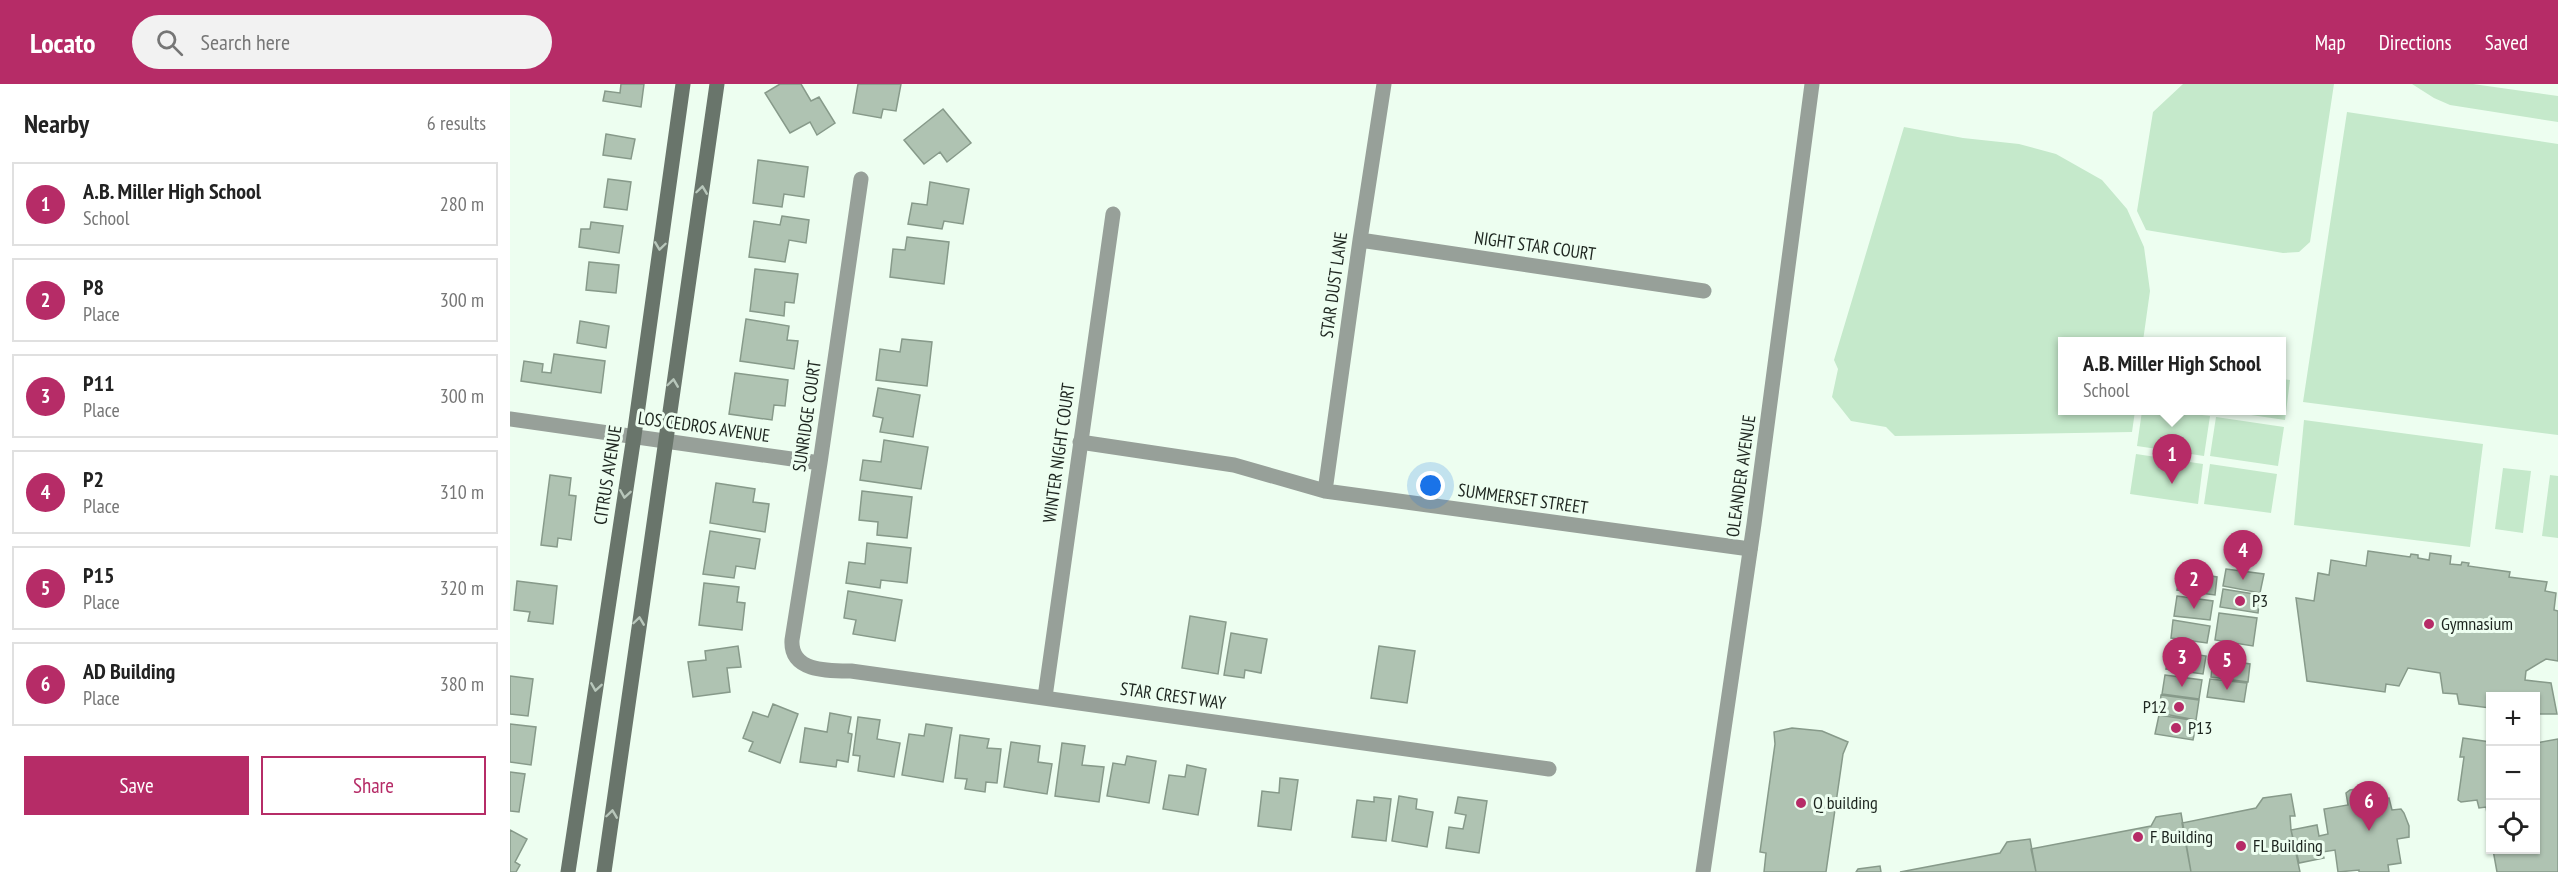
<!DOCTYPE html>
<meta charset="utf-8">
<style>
:root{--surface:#fff;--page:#f2f2f2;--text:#222;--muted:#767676;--line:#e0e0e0;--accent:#b62c67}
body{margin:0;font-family:"PT Sans Narrow",sans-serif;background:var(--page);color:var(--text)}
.controls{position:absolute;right:18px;bottom:18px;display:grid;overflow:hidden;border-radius:0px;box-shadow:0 2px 4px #0004}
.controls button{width:54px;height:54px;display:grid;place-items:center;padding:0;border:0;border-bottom:2px solid var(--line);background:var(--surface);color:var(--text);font:30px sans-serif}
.you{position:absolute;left:921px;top:402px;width:21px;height:21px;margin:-15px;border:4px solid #fff;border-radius:50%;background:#1a73e8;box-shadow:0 0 0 9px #1a73e833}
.badge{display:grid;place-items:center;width:39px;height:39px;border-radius:50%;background:var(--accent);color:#fff;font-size:20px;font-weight:700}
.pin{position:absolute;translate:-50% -50px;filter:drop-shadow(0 2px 3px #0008)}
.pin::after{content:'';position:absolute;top:32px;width:21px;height:18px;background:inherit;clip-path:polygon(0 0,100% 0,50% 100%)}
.popup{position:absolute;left:1548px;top:253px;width:228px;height:78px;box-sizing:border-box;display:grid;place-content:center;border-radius:0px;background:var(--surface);filter:drop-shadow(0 2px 4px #0005);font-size:20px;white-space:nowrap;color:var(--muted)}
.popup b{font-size:22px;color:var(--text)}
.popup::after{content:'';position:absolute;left:50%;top:100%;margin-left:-12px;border:12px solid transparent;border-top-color:var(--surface)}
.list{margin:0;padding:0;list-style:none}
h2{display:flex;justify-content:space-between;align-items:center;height:78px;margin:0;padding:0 24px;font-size:26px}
h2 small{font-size:20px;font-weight:400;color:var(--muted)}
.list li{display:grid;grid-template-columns:39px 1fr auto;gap:18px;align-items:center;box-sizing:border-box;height:84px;margin:0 12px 12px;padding:0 12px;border:2px solid var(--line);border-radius:0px}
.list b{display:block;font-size:22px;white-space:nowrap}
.list p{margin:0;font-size:20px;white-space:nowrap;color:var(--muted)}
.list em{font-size:20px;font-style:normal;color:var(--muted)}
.actions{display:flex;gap:12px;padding:18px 24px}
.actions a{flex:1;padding:14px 0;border:2px solid var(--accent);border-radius:0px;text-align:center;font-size:21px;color:var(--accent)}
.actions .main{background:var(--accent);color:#fff}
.icon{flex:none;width:33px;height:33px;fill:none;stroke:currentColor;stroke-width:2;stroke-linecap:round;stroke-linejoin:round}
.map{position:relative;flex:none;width:2048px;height:788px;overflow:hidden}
header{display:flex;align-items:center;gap:36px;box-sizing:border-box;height:84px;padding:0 30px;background:var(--accent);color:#fff}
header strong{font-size:28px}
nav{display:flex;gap:33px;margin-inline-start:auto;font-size:21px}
.search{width:420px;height:54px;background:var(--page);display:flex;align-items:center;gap:15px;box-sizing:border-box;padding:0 21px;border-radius:33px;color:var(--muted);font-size:22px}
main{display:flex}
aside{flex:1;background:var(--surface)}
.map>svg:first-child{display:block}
</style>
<header>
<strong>Locato</strong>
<div class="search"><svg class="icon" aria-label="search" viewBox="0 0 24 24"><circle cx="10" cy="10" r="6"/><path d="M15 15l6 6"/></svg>Search here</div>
<nav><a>Map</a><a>Directions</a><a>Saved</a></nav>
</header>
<main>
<aside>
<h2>Nearby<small>6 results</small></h2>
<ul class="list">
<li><span class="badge">1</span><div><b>A.B. Miller High School</b><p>School</p></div><em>280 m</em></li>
<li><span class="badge">2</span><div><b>P8</b><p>Place</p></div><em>300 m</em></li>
<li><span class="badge">3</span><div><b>P11</b><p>Place</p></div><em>300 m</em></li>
<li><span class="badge">4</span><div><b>P2</b><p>Place</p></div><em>310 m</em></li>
<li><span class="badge">5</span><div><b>P15</b><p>Place</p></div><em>320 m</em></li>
<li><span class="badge">6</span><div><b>AD Building</b><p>Place</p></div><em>380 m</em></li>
</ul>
<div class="actions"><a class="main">Save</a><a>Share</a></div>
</aside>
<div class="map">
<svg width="2048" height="788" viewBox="0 0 2048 788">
<rect width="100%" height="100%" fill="#edfef0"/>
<path fill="#c5e9cb" d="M 1673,0 L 1824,0 L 1800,158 L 1789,168 L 1773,169 L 1636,146 L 1627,127 L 1643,28 Z
M 1902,0 L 1963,0 L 2048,12 L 2048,38 L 1940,21 L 1924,14 Z
M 1837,28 L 2048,60 L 2048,351 L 1793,318 Z
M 1394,43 L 1453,54 L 1509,60 L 1546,70 L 1592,96 L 1617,125 L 1634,163 L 1640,207 L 1633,257 L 1552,258 L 1552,326 L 1625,327 L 1622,348 L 1385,352 L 1376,343 L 1341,337 L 1322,313 L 1328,285 L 1324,276 Z
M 1772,295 L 1780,296 L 1775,336 L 1714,327 L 1772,326 Z
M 1632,327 L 1660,327 L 1700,332 L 1694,372 L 1627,362 Z
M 1706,333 L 1774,343 L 1768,382 L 1700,372 Z
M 1794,336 L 1973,360 L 1960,463 L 1784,441 Z
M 1626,370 L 1693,380 L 1688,420 L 1620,410 Z
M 1700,380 L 1767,390 L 1761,429 L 1694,420 Z
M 1993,384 L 2021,387 L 2013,449 L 1985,445 Z
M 2040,391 L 2048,392 L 2048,454 L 2032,452 Z"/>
<path fill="#afc3b2" stroke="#879a8a" stroke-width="1.5" d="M 111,0 L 134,0 L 131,23 L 93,17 L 95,7 L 110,9 Z
M 270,0 L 291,0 L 301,17 L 309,13 L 325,39 L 307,51 L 300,38 L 280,49 L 255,9 Z
M 348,0 L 391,0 L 386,27 L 373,25 L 371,34 L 343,29 Z
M 433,25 L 461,59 L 437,78 L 430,68 L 414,80 L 394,56 Z
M 96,50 L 125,55 L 121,75 L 93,71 Z
M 248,76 L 298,83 L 294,113 L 274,110 L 272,123 L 243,119 Z
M 98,95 L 121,98 L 117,126 L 94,123 Z
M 420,98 L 459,105 L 453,140 L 434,137 L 432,145 L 398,140 L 402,119 L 417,121 Z
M 272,132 L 299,136 L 296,159 L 279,156 L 275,178 L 239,173 L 244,137 L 270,141 Z
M 81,138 L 113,142 L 109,169 L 69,163 L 71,145 L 80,145 Z
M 397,153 L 439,158 L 434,200 L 380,193 L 383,165 L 395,166 Z
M 79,178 L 109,181 L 106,209 L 76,206 Z
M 245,185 L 288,190 L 284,219 L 275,218 L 274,232 L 240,227 Z
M 236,235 L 279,242 L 277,256 L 288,257 L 284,285 L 230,277 Z
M 70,237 L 99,242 L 96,264 L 67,259 Z
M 392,255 L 422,258 L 417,302 L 366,296 L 370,265 L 390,268 Z
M 44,270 L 95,277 L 91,309 L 11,297 L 14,277 L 33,280 L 32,288 L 41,289 Z
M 225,289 L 278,296 L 275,322 L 264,321 L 262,336 L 219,330 Z
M 368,304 L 410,311 L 403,353 L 370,348 L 373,334 L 363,332 Z
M 374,356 L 418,363 L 411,405 L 350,396 L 353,376 L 371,378 Z
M 40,391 L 61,394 L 59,411 L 66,412 L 61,456 L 48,454 L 47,463 L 31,461 Z
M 206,399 L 245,405 L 243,418 L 259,420 L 255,448 L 200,439 Z
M 352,407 L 402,413 L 397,454 L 367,451 L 368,438 L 349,436 Z
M 200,447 L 250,455 L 245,485 L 226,482 L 224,494 L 193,490 Z
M 357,459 L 401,464 L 397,499 L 371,496 L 370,504 L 336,499 L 339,478 L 355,480 Z
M 1858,467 L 1900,473 L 1901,470 L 1908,471 L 1908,474 L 1919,476 L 1920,469 L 1941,472 L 1940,480 L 1951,481 L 1952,478 L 1959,479 L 1958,482 L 2000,488 L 1999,493 L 2037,498 L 2035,507 L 2046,509 L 2044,526 L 2048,527 L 2048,577 L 2036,575 L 2016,587 L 2015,596 L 2041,599 L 2047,630 L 2026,630 L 2026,612 L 1980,612 L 1980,624 L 1949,620 L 1947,610 L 1933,609 L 1930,589 L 1898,584 L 1889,602 L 1876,600 L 1875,608 L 1797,597 L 1786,514 L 1804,517 L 1808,489 L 1819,491 L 1821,476 L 1856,482 Z
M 1716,485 L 1754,490 L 1750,509 L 1713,502 Z
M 1670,487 L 1707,493 L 1705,511 L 1667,506 Z
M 7,497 L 47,502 L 43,540 L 18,537 L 20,528 L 4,526 Z
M 194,499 L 229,503 L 227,518 L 235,519 L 232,546 L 189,541 Z
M 1713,505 L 1750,511 L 1748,529 L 1710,523 Z
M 338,507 L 392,516 L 385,557 L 343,550 L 346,536 L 334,534 Z
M 1667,512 L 1703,517 L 1700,536 L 1664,532 Z
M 1709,529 L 1747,534 L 1743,562 L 1705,556 Z
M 680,532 L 716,538 L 708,590 L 672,584 Z
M 1663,536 L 1700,542 L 1697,559 L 1661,554 Z
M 721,549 L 757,555 L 751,589 L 735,586 L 734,594 L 714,591 Z
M 228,562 L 231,583 L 217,584 L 220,608 L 183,613 L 178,578 L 196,576 L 195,567 Z
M 869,562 L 905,567 L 897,619 L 861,614 Z
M 1659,566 L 1696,572 L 1693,590 L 1656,585 Z
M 1703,574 L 1740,580 L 1738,598 L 1701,593 Z
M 1655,591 L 1692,596 L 1689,615 L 1652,610 Z
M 0,592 L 23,595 L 18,632 L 0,630 Z
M 1700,595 L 1737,599 L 1734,618 L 1697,613 Z
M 1651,611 L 1689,616 L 1686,636 L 1649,629 Z
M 263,620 L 288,630 L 270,679 L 239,667 L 243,658 L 233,654 L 243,628 L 258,633 Z
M 320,629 L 341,633 L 338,649 L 342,650 L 338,678 L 327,676 L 326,683 L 290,678 L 295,644 L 317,648 Z
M 1649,631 L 1687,637 L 1683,656 L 1645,650 Z
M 348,633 L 370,636 L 367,655 L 390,659 L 384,693 L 348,687 L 350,672 L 343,671 Z
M 0,640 L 26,643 L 21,681 L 0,678 Z
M 416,640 L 442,644 L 433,698 L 392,691 L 399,650 L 414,652 Z
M 1282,644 L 1312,647 L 1338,658 L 1333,670 L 1316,788 L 1254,788 L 1256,769 L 1250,768 L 1265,660 L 1264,648 Z
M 450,651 L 479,655 L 477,664 L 491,665 L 487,699 L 476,698 L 475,708 L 455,705 L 457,695 L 445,694 Z
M 1953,654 L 1980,658 L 1980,749 L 1976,723 L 1969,724 L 1967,716 L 1951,718 L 1948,716 L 1954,673 L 1950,673 Z
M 2048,655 L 2048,788 L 1987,788 L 1983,766 L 2026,766 L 2026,659 Z
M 501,658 L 530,662 L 528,678 L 542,680 L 537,710 L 494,703 Z
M 552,659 L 575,662 L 572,681 L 594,683 L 589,718 L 545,712 Z
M 617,672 L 646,677 L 639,719 L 597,712 L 603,679 L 615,681 Z
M 677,681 L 696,685 L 688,731 L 653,725 L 659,691 L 675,693 Z
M 0,688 L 15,690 L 9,728 L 0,727 Z
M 770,694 L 788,696 L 781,746 L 748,742 L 752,707 L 769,709 Z
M 1852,704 L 1865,706 L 1867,715 L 1879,714 L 1882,726 L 1891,725 L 1894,729 L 1899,742 L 1899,753 L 1887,755 L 1891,779 L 1878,781 L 1879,788 L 1849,788 L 1849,786 L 1828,788 L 1825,766 L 1812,768 L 1814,774 L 1789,779 L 1781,746 L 1807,741 L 1809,752 L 1818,750 L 1814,725 L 1838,721 L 1836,709 L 1840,706 Z
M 1781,710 L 1785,732 L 1780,732 L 1781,746 L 1790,788 L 1681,788 L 1672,739 L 1746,724 L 1753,714 Z
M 889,712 L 907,715 L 906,725 L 923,728 L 917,763 L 882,757 Z
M 864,713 L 881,715 L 876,757 L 842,753 L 847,716 L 864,718 Z
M 948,713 L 977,717 L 969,769 L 936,764 L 939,743 L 953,745 L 956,731 L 945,729 Z
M 1671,729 L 1681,788 L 1526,788 L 1521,765 L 1641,742 L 1646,733 Z
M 0,746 L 17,755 L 5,778 L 10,781 L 6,788 L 0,788 Z
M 1520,755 L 1526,788 L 1390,788 L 1490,769 L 1497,758 Z
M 1370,782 L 1371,788 L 1346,788 L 1348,785 Z"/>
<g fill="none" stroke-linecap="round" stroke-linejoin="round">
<path stroke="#97a099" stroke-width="15" d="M 351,95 L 310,379 L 282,556 C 280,588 318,587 341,587 L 1039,685
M 850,156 L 1194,207
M 0,335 L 310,379
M 570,358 L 724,381 L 815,407 L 1240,465
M 815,407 L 850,156 L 874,0
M 535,613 L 603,130"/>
<path stroke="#97a099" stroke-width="15" d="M 1193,788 L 1244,440 L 1302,0"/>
<path stroke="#69756b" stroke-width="15" d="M 58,788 L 124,352 L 173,0
M 94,788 L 207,0"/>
</g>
<defs><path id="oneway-chevron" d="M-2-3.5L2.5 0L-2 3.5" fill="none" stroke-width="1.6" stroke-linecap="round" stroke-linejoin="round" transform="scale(1.5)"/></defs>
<g stroke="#b8c7bb">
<use href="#oneway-chevron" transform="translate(192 106) rotate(-82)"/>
<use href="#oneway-chevron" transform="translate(150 162) rotate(98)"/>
<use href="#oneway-chevron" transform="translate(163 299) rotate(-82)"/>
<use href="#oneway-chevron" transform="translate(115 410) rotate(99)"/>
<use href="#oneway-chevron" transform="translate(129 537) rotate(-82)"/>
<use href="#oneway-chevron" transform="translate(86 603) rotate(99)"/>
<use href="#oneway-chevron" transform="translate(102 730) rotate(-82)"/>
</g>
<g fill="#b62c67" stroke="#edfef0" stroke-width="2">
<circle cx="1730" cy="517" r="6"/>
<circle cx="1919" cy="540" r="6"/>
<circle cx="1669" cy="623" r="6"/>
<circle cx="1666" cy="644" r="6"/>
<circle cx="1291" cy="719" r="6"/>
<circle cx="1628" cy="753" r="6"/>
<circle cx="1731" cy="762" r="6"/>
</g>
<g text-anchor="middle" stroke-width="6" stroke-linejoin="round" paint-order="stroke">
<g font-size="18" fill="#1d251f" stroke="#edfef0">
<text transform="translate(1025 162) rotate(8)" y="6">NIGHT STAR COURT</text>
<text transform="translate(824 201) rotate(-82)" y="6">STAR DUST LANE</text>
<text transform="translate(297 332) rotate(-82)" y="6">SUNRIDGE COURT</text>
<text transform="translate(194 343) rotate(8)" y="6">LOS CEDROS AVENUE</text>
<text transform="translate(549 369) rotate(-82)" y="6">WINTER NIGHT COURT</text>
<text transform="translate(98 391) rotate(-81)" y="6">CITRUS AVENUE</text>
<text transform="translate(1231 392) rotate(-82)" y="6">OLEANDER AVENUE</text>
<text transform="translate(1013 415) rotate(8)" y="6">SUMMERSET STREET</text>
<text transform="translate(663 612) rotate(8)" y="6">STAR CREST WAY</text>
</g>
<g font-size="18" fill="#1d251f" stroke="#edfef0" text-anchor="start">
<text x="1742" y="523">P3</text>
<text x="1931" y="546">Gymnasium</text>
<text x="1657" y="629" text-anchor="end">P12</text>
<text x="1678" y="650">P13</text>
<text x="1303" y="725">Q building</text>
<text x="1640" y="759">F Building</text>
<text x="1743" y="768">FL Building</text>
</g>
</g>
</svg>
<div class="controls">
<button>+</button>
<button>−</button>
<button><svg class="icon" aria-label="locate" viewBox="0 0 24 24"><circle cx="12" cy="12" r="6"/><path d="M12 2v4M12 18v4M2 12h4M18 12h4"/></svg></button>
</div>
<div class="you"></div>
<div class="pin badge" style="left:1662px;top:400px">1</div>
<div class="popup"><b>A.B. Miller High School</b>School</div>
<div class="pin badge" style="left:1684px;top:525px">2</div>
<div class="pin badge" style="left:1672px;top:603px">3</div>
<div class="pin badge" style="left:1733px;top:496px">4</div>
<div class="pin badge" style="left:1717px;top:606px">5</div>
<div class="pin badge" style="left:1859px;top:747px">6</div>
</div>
</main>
